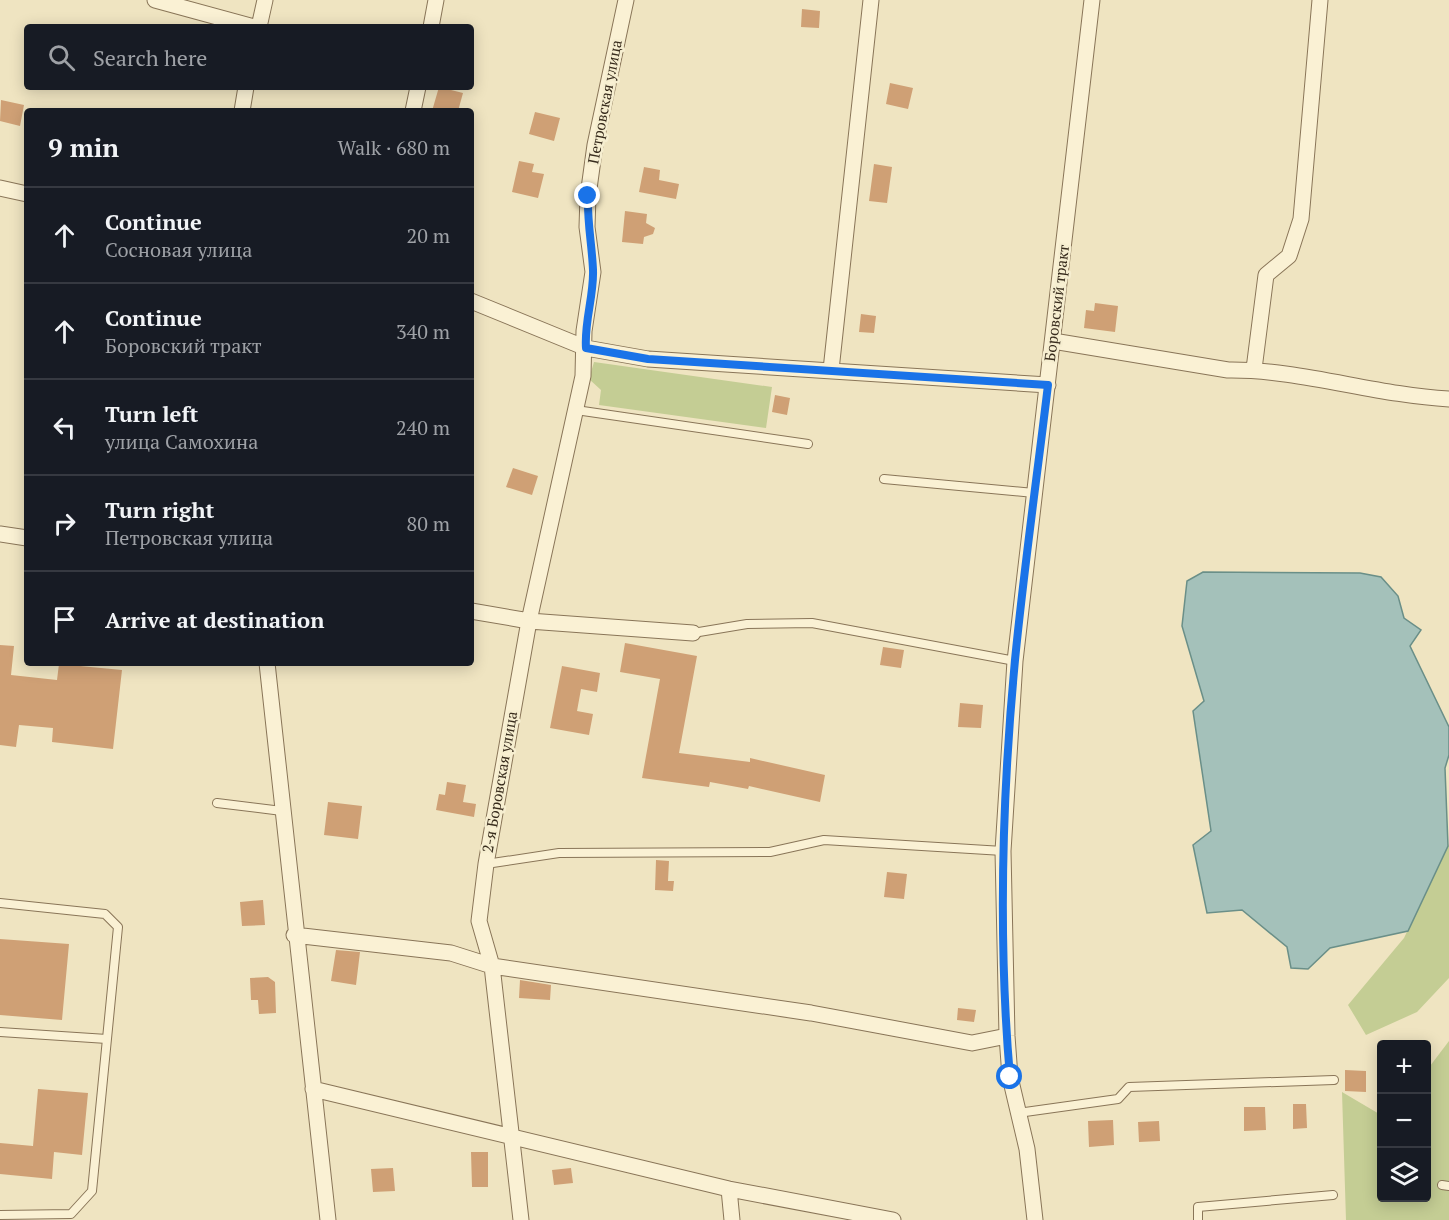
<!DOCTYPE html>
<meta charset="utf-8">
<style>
:root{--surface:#171b24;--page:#20242c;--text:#f1f3f6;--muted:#9ea1a6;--line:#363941}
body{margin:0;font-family:"PT Serif",serif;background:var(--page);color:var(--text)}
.controls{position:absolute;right:18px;bottom:18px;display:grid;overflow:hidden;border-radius:6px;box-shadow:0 3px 15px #0003}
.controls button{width:54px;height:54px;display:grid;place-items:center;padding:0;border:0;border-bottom:2px solid var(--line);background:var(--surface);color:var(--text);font:30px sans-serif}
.stop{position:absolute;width:18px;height:18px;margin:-14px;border:4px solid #1a73e8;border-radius:50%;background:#fff}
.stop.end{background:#1a73e8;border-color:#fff;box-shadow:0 2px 6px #0008}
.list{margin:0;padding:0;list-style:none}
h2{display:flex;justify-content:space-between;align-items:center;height:78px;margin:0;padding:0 24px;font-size:26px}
h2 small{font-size:20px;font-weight:400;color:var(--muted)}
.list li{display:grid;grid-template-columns:39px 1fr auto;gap:18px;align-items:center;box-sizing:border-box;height:96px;padding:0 24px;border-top:2px solid var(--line)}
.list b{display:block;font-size:22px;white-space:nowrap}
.list p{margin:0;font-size:20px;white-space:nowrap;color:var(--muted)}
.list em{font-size:20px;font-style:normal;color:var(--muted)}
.icon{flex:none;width:33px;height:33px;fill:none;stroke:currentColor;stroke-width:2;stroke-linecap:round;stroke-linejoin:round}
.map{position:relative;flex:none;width:1449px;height:1220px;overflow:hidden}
.search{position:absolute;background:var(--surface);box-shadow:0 3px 15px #0003;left:24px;top:24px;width:450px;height:66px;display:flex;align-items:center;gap:15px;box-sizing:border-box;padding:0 21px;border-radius:6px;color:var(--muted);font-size:22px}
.panel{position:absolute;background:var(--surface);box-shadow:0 3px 15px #0003;left:24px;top:108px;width:450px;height:558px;border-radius:6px}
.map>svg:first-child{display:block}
</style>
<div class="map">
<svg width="1449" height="1220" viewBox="0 0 1449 1220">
<rect width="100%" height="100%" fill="#efe4c1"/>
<path fill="#c4cd94" d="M 594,362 L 772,387 L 766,428 L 599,405 L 601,390 L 589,379 Z
M 1449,844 L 1449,978 L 1417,1012 L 1366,1035 L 1348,1005 L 1404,938 Z
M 1449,1041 L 1449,1220 L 1346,1220 L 1342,1092 L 1381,1115 L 1382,1198 L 1426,1198 L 1427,1070 Z"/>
<path fill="#a4c1ba" stroke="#6a8f88" stroke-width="1.5" d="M 1203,572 L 1360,573 L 1381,577 L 1398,596 L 1404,618 L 1421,630 L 1410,646 L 1449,727 L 1449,755 L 1445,768 L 1448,846 L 1408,931 L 1330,948 L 1308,969 L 1291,968 L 1287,947 L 1242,910 L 1207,913 L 1193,845 L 1211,831 L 1193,711 L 1204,701 L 1182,626 L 1187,581 Z"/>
<path fill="#cfa075" d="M 802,9 L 820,11 L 819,28 L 801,27 Z
M 890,83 L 913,88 L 908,109 L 886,104 Z
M 439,87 L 463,93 L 458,111 L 432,111 Z
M 1,100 L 24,105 L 20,126 L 0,121 Z
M 535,112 L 560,118 L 554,141 L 529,134 Z
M 519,161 L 534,164 L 532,172 L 544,174 L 538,198 L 512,192 Z
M 874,164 L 892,167 L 887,203 L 869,201 Z
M 644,167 L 660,170 L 659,180 L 679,184 L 676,199 L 639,192 Z
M 625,211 L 647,214 L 646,223 L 655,228 L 653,234 L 644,237 L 643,244 L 622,242 Z
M 1095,303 L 1118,306 L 1115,332 L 1084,328 L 1086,310 L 1094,311 Z
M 861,314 L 876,316 L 874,333 L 859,332 Z
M 775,395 L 790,398 L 787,415 L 772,412 Z
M 513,468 L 538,476 L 532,495 L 506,487 Z
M 625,643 L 697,656 L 679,753 L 750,762 L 750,758 L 825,775 L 820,802 L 749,786 L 748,789 L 710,782 L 709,787 L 642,778 L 660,679 L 620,672 Z
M 0,645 L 14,646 L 11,675 L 57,680 L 59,664 L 122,670 L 113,749 L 52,742 L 53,728 L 19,725 L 16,747 L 0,745 Z
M 883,647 L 904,650 L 901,668 L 880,665 Z
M 562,666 L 600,673 L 597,692 L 581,689 L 577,711 L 593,714 L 589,735 L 550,728 Z
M 960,703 L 983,705 L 981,728 L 958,727 Z
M 447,782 L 466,785 L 463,802 L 476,804 L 474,817 L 436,810 L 439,794 L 445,795 Z
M 328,802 L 362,806 L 358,839 L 324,835 Z
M 656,860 L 669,861 L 668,881 L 674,881 L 673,891 L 655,890 Z
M 887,872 L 907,874 L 904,899 L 884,897 Z
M 263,900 L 265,925 L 242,926 L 240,902 Z
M 0,939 L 69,944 L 62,1020 L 0,1015 Z
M 336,950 L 360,952 L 356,985 L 331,981 Z
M 268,977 L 275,982 L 276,1013 L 259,1014 L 258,1000 L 251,1000 L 250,978 Z
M 520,980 L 551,985 L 550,1000 L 519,998 Z
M 958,1008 L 976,1010 L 974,1022 L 957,1020 Z
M 1345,1070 L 1366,1071 L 1366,1092 L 1345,1091 Z
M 38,1089 L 88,1093 L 82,1155 L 54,1152 L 52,1179 L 0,1174 L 0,1143 L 33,1146 Z
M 1293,1104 L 1306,1104 L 1307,1128 L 1293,1129 Z
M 1244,1107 L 1265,1107 L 1266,1130 L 1244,1131 Z
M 1113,1120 L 1114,1145 L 1089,1147 L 1088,1121 Z
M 1159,1121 L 1160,1141 L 1139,1142 L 1138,1122 Z
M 471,1152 L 488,1152 L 488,1187 L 472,1187 Z
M 393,1168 L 395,1191 L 373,1192 L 371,1169 Z
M 571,1168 L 573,1183 L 554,1185 L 552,1170 Z"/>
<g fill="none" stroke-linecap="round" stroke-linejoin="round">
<defs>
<path id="lane" d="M 576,410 L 808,444
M 884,479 L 1034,493
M 693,633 L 747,624 L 812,623 L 1015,661
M 217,803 L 282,811
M 486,864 L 559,853 L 770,852 L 824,840 L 1003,851
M 0,903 L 105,914 L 118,927 L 92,1191 L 71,1214 L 0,1215
M 0,1032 L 107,1039
M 1018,1113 L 1118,1099 L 1129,1087 L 1334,1080
M 1442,1185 L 1449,1186
M 1198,1220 L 1198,1207 L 1333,1195"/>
<path id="street" d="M 155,0 L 254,27
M 259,27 L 265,0
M 431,27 L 436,0
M 242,111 L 246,87
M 413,111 L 418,87
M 0,188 L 27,194
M 471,301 L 586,348 L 648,359 L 1048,385
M 1053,341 L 1228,370 C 1299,369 1375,395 1449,399
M 1254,369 L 1266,275 L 1289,256 L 1301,219 L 1320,0
M 831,370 L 871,0
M 0,534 L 27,538
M 471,611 L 529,621 L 693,633
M 267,663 L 328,1220
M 294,935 L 451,953 L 492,966 L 811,1013 L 972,1043 L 1007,1036
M 313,1089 L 729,1189 L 893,1220
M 729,1189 L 732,1220
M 521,1220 L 492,966 L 479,921 L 486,864 L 529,621 L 583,376 L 584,331 L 593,272 L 587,227 L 588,196 L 595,145 L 626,0
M 1035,1220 L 1027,1149 L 1010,1077 L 1007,1036 L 1003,851 L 1015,661 L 1092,0"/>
</defs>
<use href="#lane" stroke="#897558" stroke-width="10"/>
<use href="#street" stroke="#897558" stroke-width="17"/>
<use href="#lane" stroke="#faf1d4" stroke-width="8"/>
<use href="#street" stroke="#faf1d4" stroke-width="15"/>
</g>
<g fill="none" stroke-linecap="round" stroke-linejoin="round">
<path stroke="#1a73e8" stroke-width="8" d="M 588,196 C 587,221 592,245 593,270 C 594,296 584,322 586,348 L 648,359 L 1048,385 C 1037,477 1024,568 1015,660 C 1002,798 998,939 1010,1077"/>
</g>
<g text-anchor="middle" stroke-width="5" stroke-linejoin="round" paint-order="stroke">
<g font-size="15" fill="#382c1d" stroke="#f6eed0">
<text transform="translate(605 102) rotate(-79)" y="5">Петровская улица</text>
<text transform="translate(1057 303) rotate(-83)" y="5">Боровский тракт</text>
<text transform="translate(500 782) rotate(-80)" y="5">2-я Боровская улица</text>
</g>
</g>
</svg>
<div class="controls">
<button>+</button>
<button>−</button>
<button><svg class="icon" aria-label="layers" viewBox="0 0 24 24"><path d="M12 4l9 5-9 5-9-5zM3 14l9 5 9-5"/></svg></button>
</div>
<div class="stop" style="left:1010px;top:1077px"></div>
<div class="stop end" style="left:588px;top:196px"></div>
<div class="search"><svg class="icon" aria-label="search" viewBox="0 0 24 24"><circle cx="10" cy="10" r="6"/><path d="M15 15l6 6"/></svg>Search here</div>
<section class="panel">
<h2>9 min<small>Walk · 680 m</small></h2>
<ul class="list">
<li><svg class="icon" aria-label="ahead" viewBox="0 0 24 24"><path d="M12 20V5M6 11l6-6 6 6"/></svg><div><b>Continue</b><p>Сосновая улица</p></div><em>20 m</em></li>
<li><svg class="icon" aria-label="ahead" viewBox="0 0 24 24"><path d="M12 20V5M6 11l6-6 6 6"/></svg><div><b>Continue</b><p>Боровский тракт</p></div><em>340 m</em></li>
<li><svg class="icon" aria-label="left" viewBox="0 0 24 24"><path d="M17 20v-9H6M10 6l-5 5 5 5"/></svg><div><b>Turn left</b><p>улица Самохина</p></div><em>240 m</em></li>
<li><svg class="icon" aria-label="right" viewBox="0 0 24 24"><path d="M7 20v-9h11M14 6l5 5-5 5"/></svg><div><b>Turn right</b><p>Петровская улица</p></div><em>80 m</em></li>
<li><svg class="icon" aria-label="arrive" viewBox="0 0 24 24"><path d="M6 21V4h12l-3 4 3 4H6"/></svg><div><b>Arrive at destination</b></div></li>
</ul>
</section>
</div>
